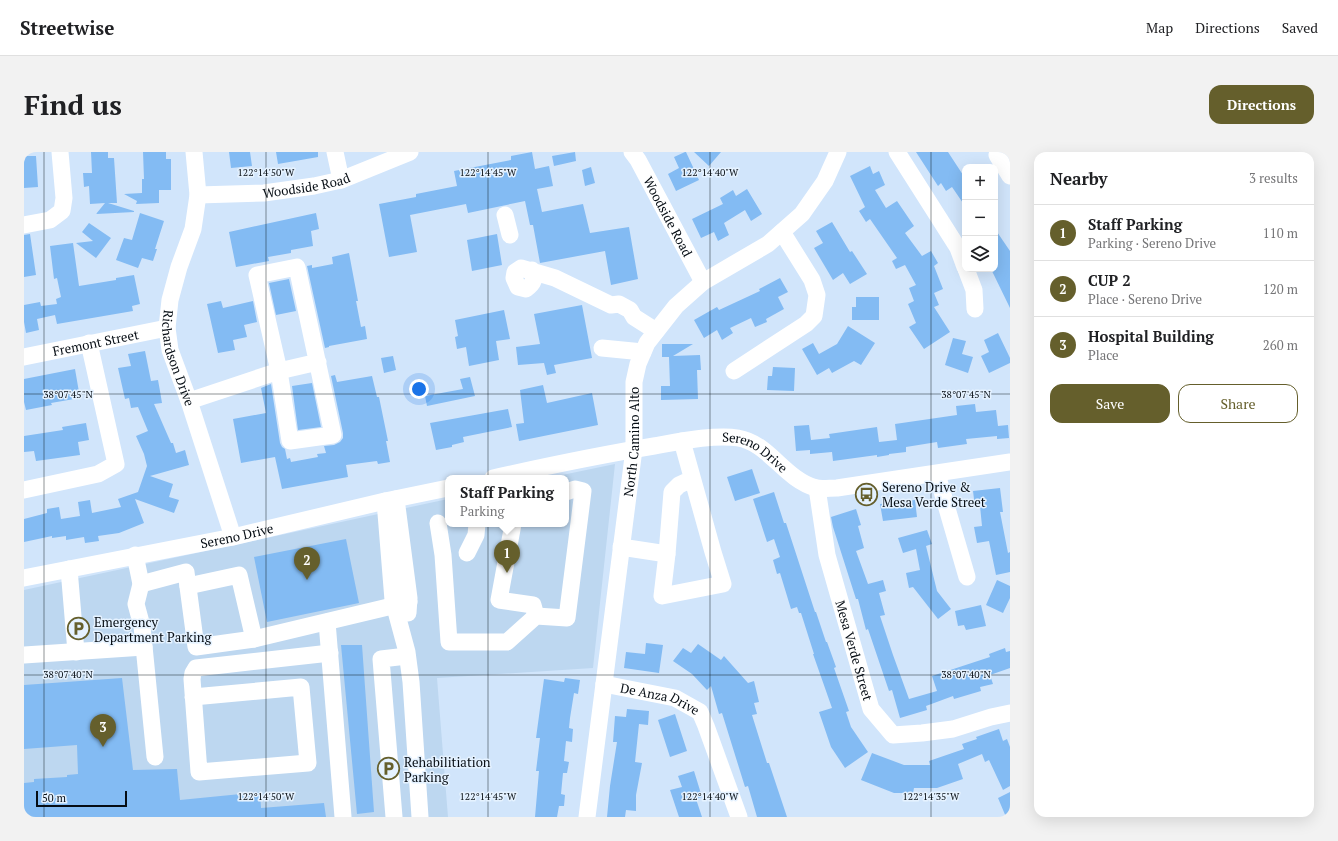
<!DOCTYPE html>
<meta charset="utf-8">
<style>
:root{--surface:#fff;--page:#f2f2f2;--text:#202124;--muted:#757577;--line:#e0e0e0;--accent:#655f2c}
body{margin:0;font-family:"PT Serif",serif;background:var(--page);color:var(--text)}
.controls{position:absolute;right:12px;top:12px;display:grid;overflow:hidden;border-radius:8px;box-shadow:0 4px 16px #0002}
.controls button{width:36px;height:36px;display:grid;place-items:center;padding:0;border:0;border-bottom:1px solid var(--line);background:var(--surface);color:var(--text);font:20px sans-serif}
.scale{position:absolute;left:12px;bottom:10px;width:91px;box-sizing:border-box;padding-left:4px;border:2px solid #060d14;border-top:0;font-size:11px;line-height:14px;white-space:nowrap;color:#060d14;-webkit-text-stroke:3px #e5f2ff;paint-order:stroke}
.you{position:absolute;left:395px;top:237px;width:14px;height:14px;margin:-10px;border:3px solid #fff;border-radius:50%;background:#1a73e8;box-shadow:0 0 0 6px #1a73e833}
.badge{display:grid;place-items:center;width:26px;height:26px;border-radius:50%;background:var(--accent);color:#fff;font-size:13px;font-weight:700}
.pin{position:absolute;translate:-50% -33px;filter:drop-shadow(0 1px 2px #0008)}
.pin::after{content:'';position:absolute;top:21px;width:14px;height:12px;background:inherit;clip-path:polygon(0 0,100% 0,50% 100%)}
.popup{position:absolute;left:421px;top:323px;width:124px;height:52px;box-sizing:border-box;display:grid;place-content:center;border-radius:8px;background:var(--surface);filter:drop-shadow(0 1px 3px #0005);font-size:13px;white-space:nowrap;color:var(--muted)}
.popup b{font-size:15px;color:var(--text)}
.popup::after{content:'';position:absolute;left:50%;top:100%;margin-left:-8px;border:8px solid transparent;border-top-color:var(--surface)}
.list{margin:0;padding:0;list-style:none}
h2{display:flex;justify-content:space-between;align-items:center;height:52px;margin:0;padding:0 16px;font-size:17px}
h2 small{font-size:13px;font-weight:400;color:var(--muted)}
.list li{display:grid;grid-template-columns:26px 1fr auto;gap:12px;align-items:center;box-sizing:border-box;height:56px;padding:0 16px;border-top:1px solid var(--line)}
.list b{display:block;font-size:15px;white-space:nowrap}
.list p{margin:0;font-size:13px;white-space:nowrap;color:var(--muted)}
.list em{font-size:13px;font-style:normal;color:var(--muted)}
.actions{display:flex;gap:8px;padding:12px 16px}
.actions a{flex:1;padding:9px 0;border:1px solid var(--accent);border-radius:12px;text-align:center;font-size:14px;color:var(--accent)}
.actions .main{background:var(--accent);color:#fff}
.icon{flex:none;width:22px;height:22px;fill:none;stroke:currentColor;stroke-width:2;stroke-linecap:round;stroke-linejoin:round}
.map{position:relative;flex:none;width:986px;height:665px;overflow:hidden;border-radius:12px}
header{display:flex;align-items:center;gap:24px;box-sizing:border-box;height:56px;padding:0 20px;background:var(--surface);border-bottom:1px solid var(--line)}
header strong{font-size:19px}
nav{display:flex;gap:22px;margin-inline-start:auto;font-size:14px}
.intro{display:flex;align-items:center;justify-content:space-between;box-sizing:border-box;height:96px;padding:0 24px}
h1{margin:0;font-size:28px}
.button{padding:10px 18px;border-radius:12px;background:var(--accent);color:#fff;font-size:14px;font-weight:700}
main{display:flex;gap:24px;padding:0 24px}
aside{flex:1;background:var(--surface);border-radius:12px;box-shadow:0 4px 16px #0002}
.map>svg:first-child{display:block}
</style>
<header>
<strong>Streetwise</strong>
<nav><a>Map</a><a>Directions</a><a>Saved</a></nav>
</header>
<div class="intro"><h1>Find us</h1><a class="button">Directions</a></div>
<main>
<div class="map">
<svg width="986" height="665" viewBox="0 0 986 665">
<rect width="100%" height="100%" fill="#d1e5fb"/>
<path fill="#bdd7f0" d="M 591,312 L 569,516 L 413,526 L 424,665 L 0,665 L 0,438 L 424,347 L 424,372 L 542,372 L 542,326 L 524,326 Z"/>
<path fill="#83bbf3" d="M 67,0 L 84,0 L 84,6 L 90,6 L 93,51 L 84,51 L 110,59 L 110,60 L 72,62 L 81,51 L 66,52 L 65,34 L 60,35 L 59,21 L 68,21 Z
M 119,0 L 142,0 L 142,7 L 147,7 L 147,38 L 135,38 L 135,51 L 112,52 L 113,49 L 100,42 L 118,41 L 118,27 L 120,27 Z
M 205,0 L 226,0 L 228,14 L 207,16 Z
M 252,0 L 294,0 L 294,5 L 254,12 Z
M 508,0 L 511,17 L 525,14 L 529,34 L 513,37 L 518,60 L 559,52 L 566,81 L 605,75 L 614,127 L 587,133 L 581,99 L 516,111 L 509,73 L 506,73 L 501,49 L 444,61 L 442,52 L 386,63 L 393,100 L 365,105 L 355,52 L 392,45 L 392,42 L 433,34 L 430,19 L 487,8 L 487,4 Z
M 551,0 L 552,9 L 530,14 L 528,4 Z
M 661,0 L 662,0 L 675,28 L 652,39 L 644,22 L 655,16 L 650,5 Z
M 670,0 L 697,0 L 685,14 Z
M 892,0 L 924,0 L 941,26 L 941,54 L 928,35 L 922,39 L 917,31 L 914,34 Z
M 0,4 L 12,4 L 14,35 L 0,36 Z
M 846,14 L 849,22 L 855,19 L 861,33 L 851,38 L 862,56 L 873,49 L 890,74 L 881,81 L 898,104 L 907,99 L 914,111 L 910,114 L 919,137 L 910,141 L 915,153 L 910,155 L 926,180 L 900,197 L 885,175 L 892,171 L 884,152 L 890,149 L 885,136 L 892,133 L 881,113 L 872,117 L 868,109 L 873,106 L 846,67 L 842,70 L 835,59 L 841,55 L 826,24 Z
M 567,15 L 571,31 L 561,34 L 558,18 Z
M 723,37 L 738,62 L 727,69 L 721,58 L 700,71 L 705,83 L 694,89 L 690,80 L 677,86 L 668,67 L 699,52 L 696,46 L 709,38 L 712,44 Z
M 116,61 L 140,69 L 131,97 L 133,97 L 129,109 L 118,106 L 114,116 L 92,108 L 100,86 L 108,88 Z
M 292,61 L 295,77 L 287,79 L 289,94 L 267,98 L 267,101 L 244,105 L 245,109 L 212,115 L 205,80 Z
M 808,70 L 826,100 L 828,99 L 843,122 L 826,132 L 819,121 L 809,128 L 790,96 L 799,91 L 792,79 Z
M 65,71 L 87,86 L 72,106 L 52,91 L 69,89 L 58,80 Z
M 971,77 L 986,99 L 986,156 L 967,117 L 971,117 Z
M 6,82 L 12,123 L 0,125 L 0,83 Z
M 473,82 L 478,113 L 448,119 L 443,88 Z
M 49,91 L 55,134 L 92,128 L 92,126 L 110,123 L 116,152 L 108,154 L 109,159 L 33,172 L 31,163 L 13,167 L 15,178 L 2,181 L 0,170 L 0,153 L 16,150 L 17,154 L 33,152 L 32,147 L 37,145 L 33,126 L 30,127 L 26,94 Z
M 325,101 L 334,149 L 332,149 L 337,175 L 341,174 L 343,187 L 305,194 L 305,195 L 301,196 L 283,114 L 288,113 L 288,116 L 309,112 L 308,105 Z
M 756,126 L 764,140 L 754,145 L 760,157 L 742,167 L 743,170 L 731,175 L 727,166 L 706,176 L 709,181 L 698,188 L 693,178 L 680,186 L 670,168 L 693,155 L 695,158 L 736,139 L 735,137 Z
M 265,127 L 272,159 L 252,163 L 245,131 Z
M 832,145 L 855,145 L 855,168 L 828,168 L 828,155 L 832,155 Z
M 197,149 L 199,156 L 229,149 L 233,170 L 220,173 L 223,185 L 209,188 L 211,198 L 194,201 L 183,152 Z
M 558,153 L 568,206 L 530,213 L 532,221 L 523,223 L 520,211 L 494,213 L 492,195 L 516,192 L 510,162 Z
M 480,158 L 486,187 L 472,189 L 475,208 L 445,214 L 442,195 L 433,197 L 431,185 L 434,184 L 431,168 Z
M 824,174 L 851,191 L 837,213 L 830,209 L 808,221 L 805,216 L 793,223 L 778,197 L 789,191 L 795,202 L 813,192 Z
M 974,181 L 986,206 L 986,211 L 965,221 L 957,204 L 965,200 L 960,188 Z
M 929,186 L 942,189 L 938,202 L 949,205 L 944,221 L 921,213 Z
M 638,192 L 669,192 L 649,204 L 676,203 L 677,218 L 673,218 L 674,247 L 637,248 L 637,234 L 646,234 L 645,205 L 638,205 Z
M 121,199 L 127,229 L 134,228 L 136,239 L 138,251 L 130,252 L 147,291 L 149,291 L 152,301 L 161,298 L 165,313 L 126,324 L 149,332 L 145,345 L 155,348 L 150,361 L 111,347 L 120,371 L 95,381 L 74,384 L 75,389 L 61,391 L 60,385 L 42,388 L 42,384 L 28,386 L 28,384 L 0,390 L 0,367 L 23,361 L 23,357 L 35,355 L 37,367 L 56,364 L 54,350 L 66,348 L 68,361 L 97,355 L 94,347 L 114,340 L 123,314 L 120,302 L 112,284 L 124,279 L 114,255 L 107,256 L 105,246 L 101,247 L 94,216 L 107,214 L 104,202 Z
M 369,204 L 372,218 L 360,221 L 357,206 Z
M 749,215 L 771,216 L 770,239 L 743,238 L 744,224 L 748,224 Z
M 51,217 L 56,246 L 27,251 L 28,253 L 2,258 L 0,250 L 0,227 Z
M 311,223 L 313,230 L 348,224 L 353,245 L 355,245 L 364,289 L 362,289 L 366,310 L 354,312 L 353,309 L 322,313 L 324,325 L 258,337 L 251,305 L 217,311 L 209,267 L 242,261 L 237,236 L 247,232 L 256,291 L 258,295 L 261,297 L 263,307 L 266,306 L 267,310 L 294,305 L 293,302 L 302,301 L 300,294 L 310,293 L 316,290 L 319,286 L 319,281 L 307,224 Z
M 446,225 L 451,244 L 403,254 L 401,244 L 439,237 L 436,227 Z
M 288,231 L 297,275 L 274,278 L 268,234 Z
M 519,233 L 523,251 L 568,241 L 574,273 L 495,289 L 492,272 L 500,271 L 496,238 Z
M 951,252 L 952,260 L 972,258 L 974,274 L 984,273 L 985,286 L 973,287 L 973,284 L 942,287 L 943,292 L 914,296 L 913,290 L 882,295 L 882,300 L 865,302 L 865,303 L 853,305 L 853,303 L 809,309 L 808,300 L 786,302 L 786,298 L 772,299 L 770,274 L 785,273 L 787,288 L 806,286 L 805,282 L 853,275 L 855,290 L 873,288 L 871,272 L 933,263 L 932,254 Z
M 484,257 L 488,275 L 439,285 L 440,290 L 428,293 L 428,295 L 412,298 L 406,271 Z
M 62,271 L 65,288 L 54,290 L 56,303 L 12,309 L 10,299 L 0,300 L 0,284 L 39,278 L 38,275 Z
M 728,317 L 736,341 L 711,349 L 703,325 Z
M 976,336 L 979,360 L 976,360 L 984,401 L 986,400 L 986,420 L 972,423 L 965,389 L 953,391 L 950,375 L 958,374 L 956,354 L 951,355 L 949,339 Z
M 750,340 L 760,371 L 762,371 L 791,460 L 792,460 L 802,490 L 803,490 L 812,515 L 810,516 L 825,559 L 822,560 L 827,575 L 844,600 L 821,616 L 807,595 L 795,560 L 808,556 L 789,502 L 790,502 L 777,461 L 775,461 L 773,455 L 767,457 L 756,421 L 753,422 L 749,408 L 756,405 L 750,387 L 743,390 L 729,347 Z
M 891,348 L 893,365 L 859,369 L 856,352 Z
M 832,357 L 837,373 L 834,374 L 840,396 L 832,399 L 844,432 L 859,428 L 862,439 L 855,441 L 861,463 L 856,464 L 869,503 L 885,547 L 913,539 L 908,524 L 966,505 L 965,502 L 981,496 L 982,500 L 986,499 L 986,516 L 966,523 L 969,532 L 956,535 L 957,539 L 930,547 L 929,544 L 902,554 L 903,558 L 876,566 L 868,538 L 865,539 L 844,477 L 842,478 L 834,447 L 832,447 L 809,375 L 807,365 Z
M 903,378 L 908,392 L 902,394 L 913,439 L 927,457 L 914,467 L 889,435 L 885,436 L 882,421 L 896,418 L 892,397 L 879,401 L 874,386 Z
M 322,387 L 335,451 L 243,470 L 230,405 Z
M 973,428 L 986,434 L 986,446 L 979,461 L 962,453 Z
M 957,453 L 962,474 L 942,478 L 940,473 L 934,474 L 931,459 Z
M 622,491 L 639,493 L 635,521 L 600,516 L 602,500 L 621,502 Z
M 674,492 L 697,508 L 700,504 L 724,531 L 730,529 L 735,550 L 730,551 L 733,562 L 728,563 L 743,611 L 745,611 L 763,665 L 733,665 L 724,634 L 721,635 L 698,561 L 695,562 L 687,534 L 683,538 L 668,522 L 649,509 L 659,496 L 667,501 Z
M 317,493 L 338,493 L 350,660 L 333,662 Z
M 98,526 L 109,618 L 153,617 L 156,648 L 236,640 L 237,656 L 300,651 L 302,665 L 0,665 L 0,631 L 10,630 L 10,627 L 43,625 L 43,623 L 54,622 L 53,593 L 0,597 L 0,533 Z
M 541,526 L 556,528 L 554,542 L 550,541 L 546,566 L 545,576 L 549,577 L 548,590 L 542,589 L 540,609 L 545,610 L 543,621 L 539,621 L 537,642 L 541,643 L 540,654 L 535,654 L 533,665 L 511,665 L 515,619 L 512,619 L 516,586 L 512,586 L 520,527 L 540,530 Z
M 603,557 L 625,559 L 624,573 L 615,572 L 611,610 L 618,611 L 612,643 L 612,659 L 602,658 L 601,665 L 583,665 L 586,634 L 593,590 L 589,590 L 591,564 L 602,565 Z
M 651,562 L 663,599 L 646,605 L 634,568 Z
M 975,577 L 979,589 L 983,587 L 986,595 L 986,634 L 979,638 L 965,608 L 961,610 L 958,602 L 934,612 L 939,627 L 913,636 L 890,636 L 889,641 L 870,641 L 837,628 L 848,601 L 880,613 L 906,613 L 905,609 L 940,597 L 938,592 L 953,587 L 952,585 Z
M 670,619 L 678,645 L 672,647 L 678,665 L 655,665 L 646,638 L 658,635 L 654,624 Z
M 986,640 L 986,665 L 982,665 L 974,646 Z"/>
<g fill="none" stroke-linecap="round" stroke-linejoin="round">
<g stroke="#fff" stroke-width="17">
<path id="s1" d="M 170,0 L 174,43 L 169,77 L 155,115 L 146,148 L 143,176 L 146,198 L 165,249 L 209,385"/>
<path d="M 311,0 L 317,28"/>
<path id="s2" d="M 608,0 L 614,8 L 679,130"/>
<path d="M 873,0 L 934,96 L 941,115"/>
<path d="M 978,0 L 973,3 L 986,24"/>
<path id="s3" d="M 174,43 L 240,41 L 290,34 L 317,28 L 386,0"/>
<path d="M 481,63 L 486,83"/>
<path d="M 0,73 L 26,68 L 38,59 L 40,46 L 36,0"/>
<path d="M 942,117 L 950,138 L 951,157"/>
<path d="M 508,118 C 511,128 510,131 502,137 L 494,135 L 490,126 L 491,120 L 497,116 L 531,126 L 587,153 L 595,152 L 606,158 L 610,165 L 632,179"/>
<path d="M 578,196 L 619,200"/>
<path id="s4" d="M 0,205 L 143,176"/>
<path d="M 710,219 L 782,172 L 790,164 L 793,143 L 788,128 L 758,80"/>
<path d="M 165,249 L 255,219 L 233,123 L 273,115 L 309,283 L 266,289 L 255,219 L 294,210"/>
<path d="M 658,289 L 689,400 L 699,432 L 638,444 L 643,402 L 648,340 L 655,333 L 668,327"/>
<path d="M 913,322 L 943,425"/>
<path id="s5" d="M 469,326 C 523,314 576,303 630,294 C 653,290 691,282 714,286 C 745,291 760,327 792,336 C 798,337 806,336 813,336 L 986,310"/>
<path id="s6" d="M 793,336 L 803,403 L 847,557 L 869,583 L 898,581 L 929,577 L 967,565 L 986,561"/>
<path d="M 0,338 L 74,322 L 92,312 L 65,191"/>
<path d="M 372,347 L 385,446 L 384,461"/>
<path d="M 361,349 L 369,448 L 383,500 L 387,530 L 396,665"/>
<path d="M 414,371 L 419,403 L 425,490 L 483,490 L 512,464 L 543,466 L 559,339 L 551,337 L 542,340"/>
<path d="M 489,372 L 475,448 L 509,453 L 512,464"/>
<path d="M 597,395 L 643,402"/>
<path d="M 443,401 L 452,383 L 453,372"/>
<path d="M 111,403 L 117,432 L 112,452 L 118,474 L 131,605"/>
<path d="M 45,417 L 52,500"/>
<path id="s7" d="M 0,426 L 209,385 L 361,349 L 424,336"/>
<path d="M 117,432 L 162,420 L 172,495 L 230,487 L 385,450"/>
<path d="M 164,434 L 215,423 L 230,487"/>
<path d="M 303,470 L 319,665"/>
<path d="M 0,503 L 120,495"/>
<path id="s8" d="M 580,532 L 651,546 L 676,560 L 682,574 L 715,665"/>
<path d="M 169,545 L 277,535 L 284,611 L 175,620 L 168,527 L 169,521 L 172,516 L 306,501"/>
<path d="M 370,665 L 357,507 L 383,504"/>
<path id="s9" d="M 563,665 L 610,297 L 610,230 L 614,212 L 623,191 L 652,154 L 679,130 L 744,92 L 778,62 L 801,29 L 814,0"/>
</g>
</g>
<path fill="none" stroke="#060d14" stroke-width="1" stroke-opacity="0.45" d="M 20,0 L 20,665M 242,0 L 242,665M 464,0 L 464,665M 686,0 L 686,665M 907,0 L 907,665M 0,242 L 986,242M 0,523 L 986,523"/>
<defs>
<symbol id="bus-ring" viewBox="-11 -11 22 22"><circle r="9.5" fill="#e5f2ff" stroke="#655f2c" stroke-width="1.5"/><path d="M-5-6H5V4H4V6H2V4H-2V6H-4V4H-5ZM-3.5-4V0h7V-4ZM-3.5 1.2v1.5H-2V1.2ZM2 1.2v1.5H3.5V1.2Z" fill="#655f2c"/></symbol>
<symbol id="parking-ring" viewBox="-11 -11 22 22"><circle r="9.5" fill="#e5f2ff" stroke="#655f2c" stroke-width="1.5"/><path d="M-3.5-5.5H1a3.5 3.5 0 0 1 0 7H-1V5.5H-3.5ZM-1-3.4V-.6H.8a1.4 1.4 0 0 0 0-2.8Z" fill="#655f2c"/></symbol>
</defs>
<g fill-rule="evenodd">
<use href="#bus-ring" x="830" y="330" width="25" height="25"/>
<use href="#parking-ring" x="42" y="464" width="25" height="25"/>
<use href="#parking-ring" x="352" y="604" width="25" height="25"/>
</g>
<g text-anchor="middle" stroke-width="3" stroke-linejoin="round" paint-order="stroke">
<g font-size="13" fill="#060d14" stroke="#e5f2ff">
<text dy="5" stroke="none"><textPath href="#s3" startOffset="109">Woodside Road</textPath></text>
<text dy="5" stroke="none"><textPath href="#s2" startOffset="74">Woodside Road</textPath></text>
<text dy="5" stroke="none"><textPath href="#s4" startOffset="73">Fremont Street</textPath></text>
<text dy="5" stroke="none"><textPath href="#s1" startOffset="212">Richardson Drive</textPath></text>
<text dy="5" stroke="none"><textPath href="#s9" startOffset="378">North Camino Alto</textPath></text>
<text dy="5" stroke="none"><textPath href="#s5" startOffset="270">Sereno Drive</textPath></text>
<text dy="5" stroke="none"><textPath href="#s7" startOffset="217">Sereno Drive</textPath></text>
<text dy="5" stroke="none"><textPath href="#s6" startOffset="167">Mesa Verde Street</textPath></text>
<text dy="5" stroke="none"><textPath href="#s8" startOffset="58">De Anza Drive</textPath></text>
</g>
<g font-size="13" fill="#060d14" stroke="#e5f2ff" text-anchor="start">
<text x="858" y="340">Sereno Drive &amp;<tspan x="858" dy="15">Mesa Verde Street</tspan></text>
<text x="70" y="475">Emergency<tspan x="70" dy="15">Department Parking</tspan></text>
<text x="380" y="615">Rehabilitiation<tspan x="380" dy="15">Parking</tspan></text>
</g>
</g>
<g font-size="10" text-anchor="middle" fill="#060d14" stroke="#e5f2ff" stroke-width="3" stroke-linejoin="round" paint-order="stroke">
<text x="242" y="24">122°14'50"W</text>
<text x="464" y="24">122°14'45"W</text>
<text x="686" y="24">122°14'40"W</text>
<text x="44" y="246">38°07'45"N</text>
<text x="942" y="246">38°07'45"N</text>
<text x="44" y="526">38°07'40"N</text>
<text x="942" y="526">38°07'40"N</text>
<text x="242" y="648">122°14'50"W</text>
<text x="464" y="648">122°14'45"W</text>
<text x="686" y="648">122°14'40"W</text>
<text x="907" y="648">122°14'35"W</text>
</g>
</svg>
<div class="controls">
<button>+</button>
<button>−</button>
<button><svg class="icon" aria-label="layers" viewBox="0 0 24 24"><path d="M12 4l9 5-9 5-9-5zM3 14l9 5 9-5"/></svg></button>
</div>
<div class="scale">50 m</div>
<div class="you"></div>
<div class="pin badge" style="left:483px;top:421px">1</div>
<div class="popup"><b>Staff Parking</b>Parking</div>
<div class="pin badge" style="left:283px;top:428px">2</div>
<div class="pin badge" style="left:79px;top:595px">3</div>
</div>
<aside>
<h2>Nearby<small>3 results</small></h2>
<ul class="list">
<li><span class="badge">1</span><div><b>Staff Parking</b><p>Parking · Sereno Drive</p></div><em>110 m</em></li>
<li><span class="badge">2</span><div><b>CUP 2</b><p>Place · Sereno Drive</p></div><em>120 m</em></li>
<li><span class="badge">3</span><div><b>Hospital Building</b><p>Place</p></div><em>260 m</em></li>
</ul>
<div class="actions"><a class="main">Save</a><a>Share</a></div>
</aside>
</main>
